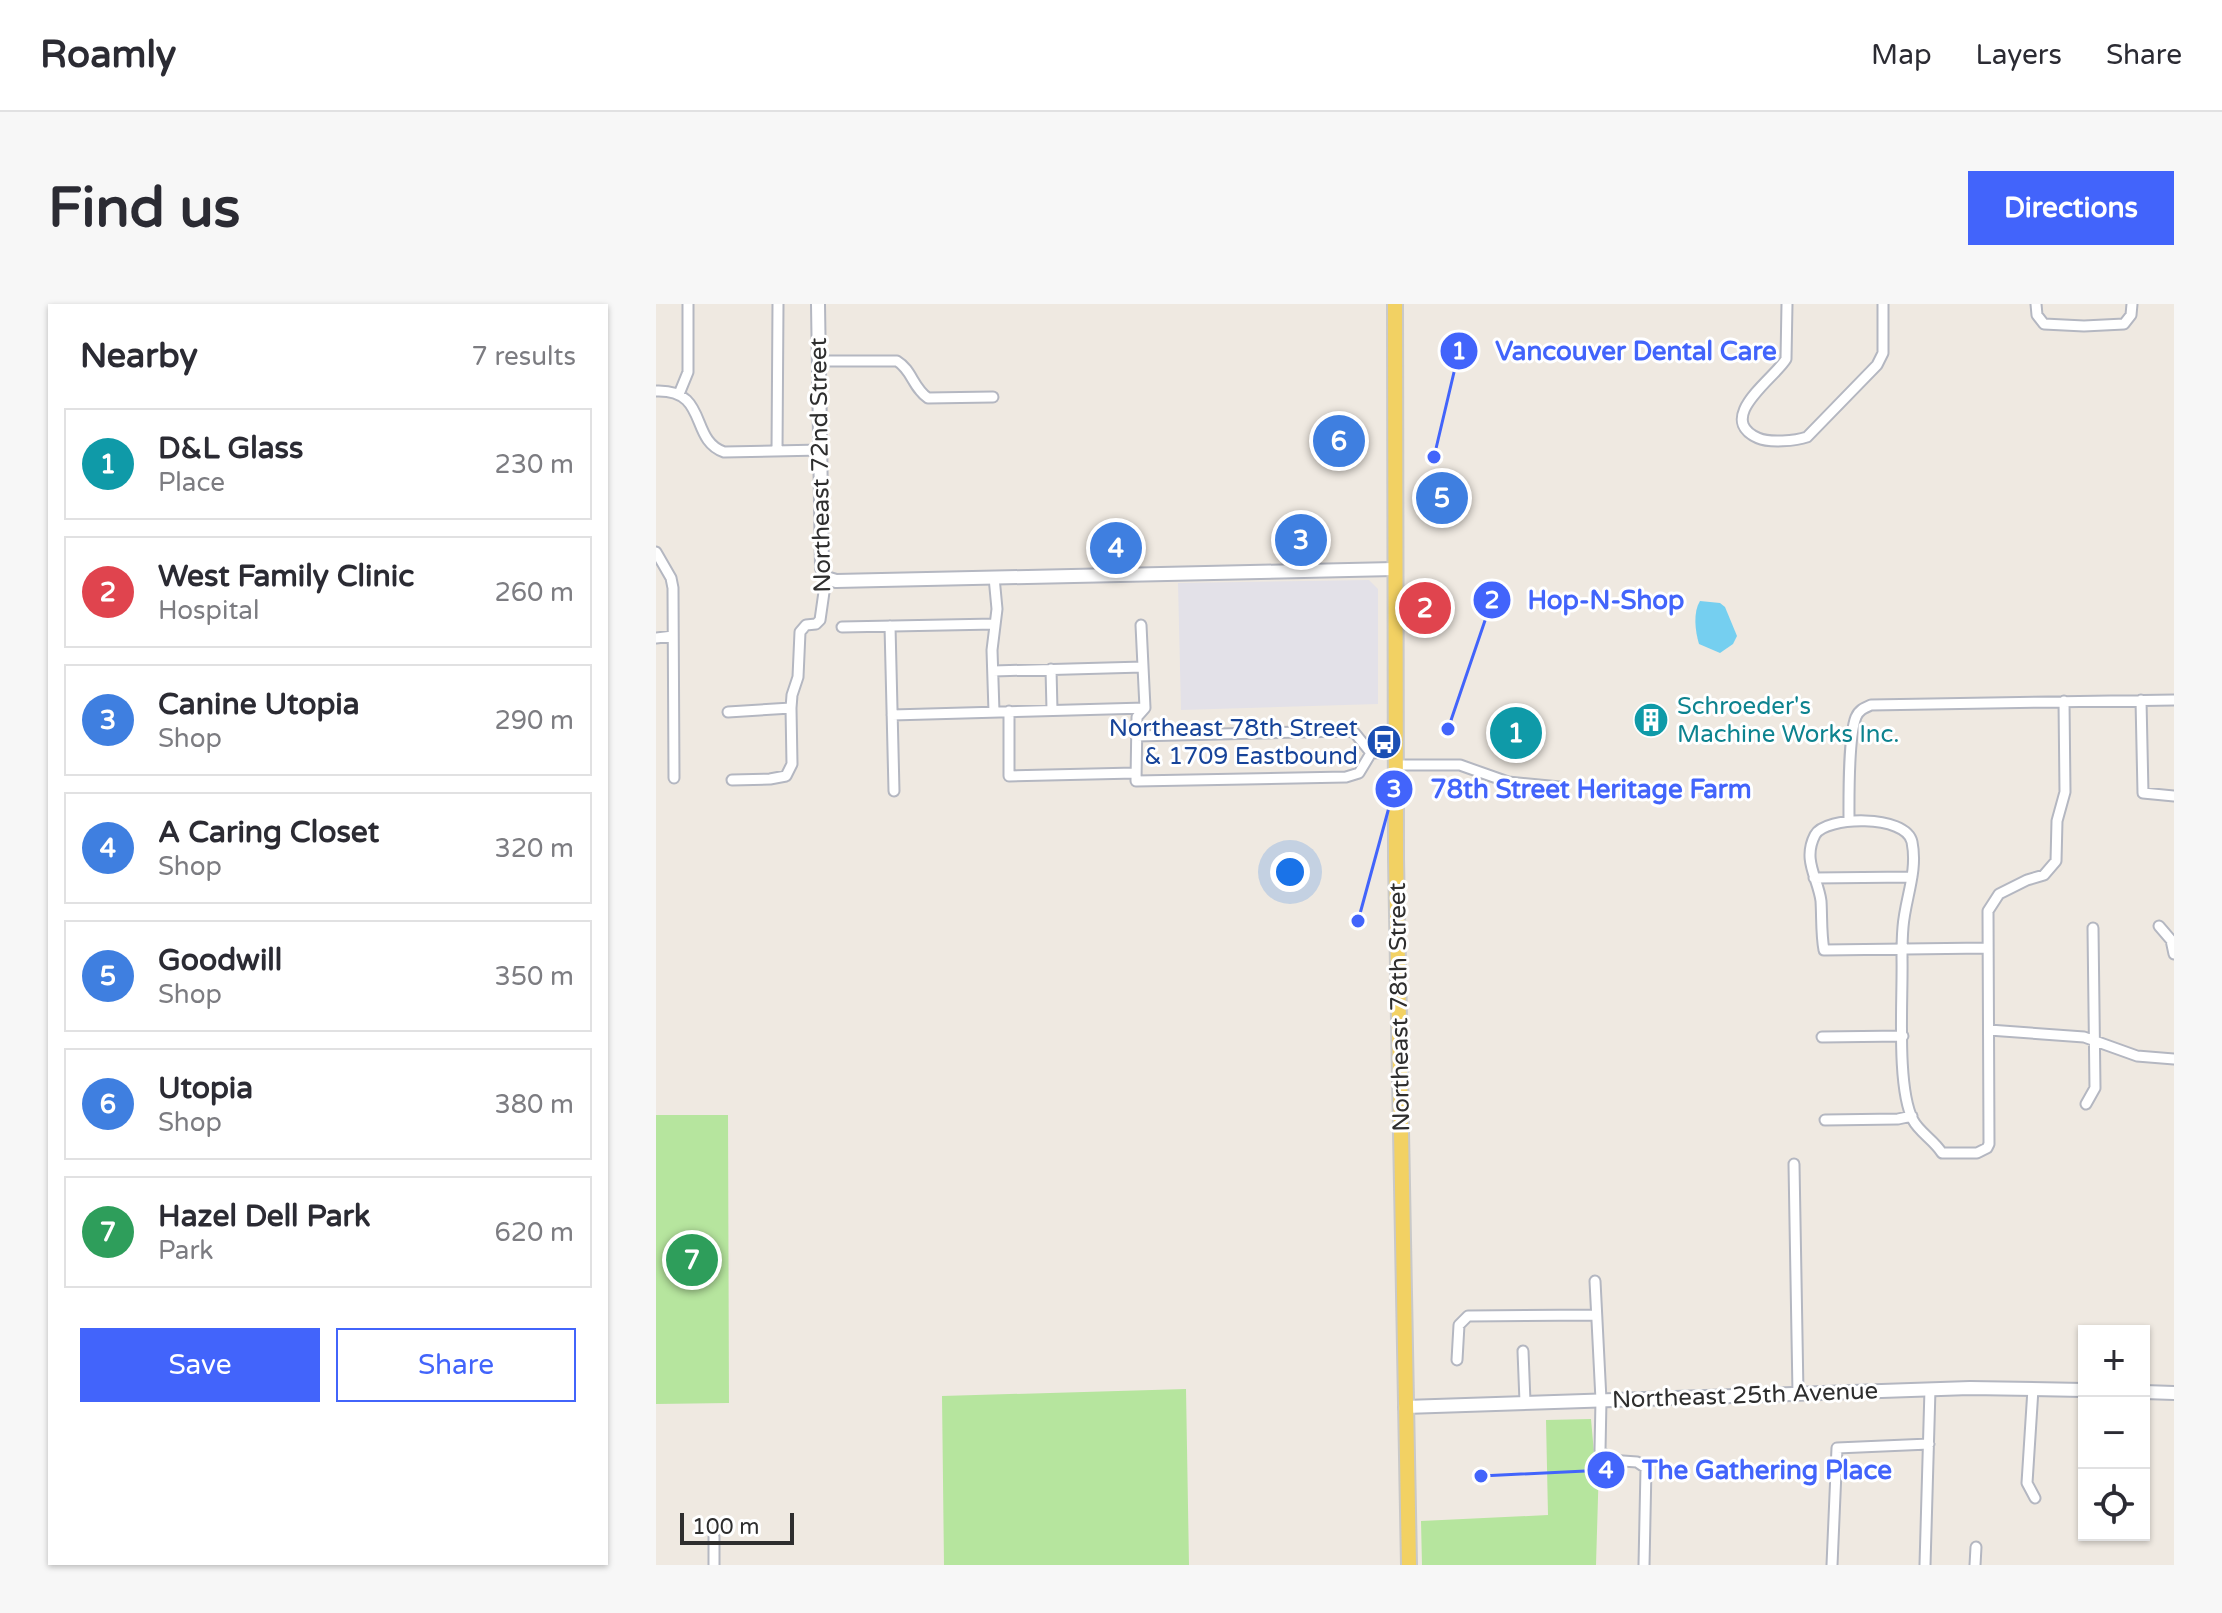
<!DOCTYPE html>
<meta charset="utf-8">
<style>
:root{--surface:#fff;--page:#f7f7f7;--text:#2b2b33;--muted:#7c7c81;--line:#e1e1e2;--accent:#4264fb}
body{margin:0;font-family:"Varela Round",sans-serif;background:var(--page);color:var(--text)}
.controls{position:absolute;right:24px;bottom:24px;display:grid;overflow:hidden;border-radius:0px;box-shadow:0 2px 6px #0004}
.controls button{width:72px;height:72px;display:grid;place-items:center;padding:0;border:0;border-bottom:2px solid var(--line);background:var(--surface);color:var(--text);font:40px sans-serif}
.scale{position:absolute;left:24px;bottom:20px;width:114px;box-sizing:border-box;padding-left:8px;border:4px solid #2e2e2e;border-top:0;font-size:22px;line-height:28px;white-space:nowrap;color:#2e2e2e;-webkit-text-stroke:6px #fff;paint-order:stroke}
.you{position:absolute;left:634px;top:568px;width:28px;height:28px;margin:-20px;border:6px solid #fff;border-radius:50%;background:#1a73e8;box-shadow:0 0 0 12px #1a73e833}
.badge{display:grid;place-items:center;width:52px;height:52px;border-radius:50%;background:var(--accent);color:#fff;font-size:26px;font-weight:700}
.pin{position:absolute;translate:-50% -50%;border:4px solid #fff;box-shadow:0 2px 8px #0006}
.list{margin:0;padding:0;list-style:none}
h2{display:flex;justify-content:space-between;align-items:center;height:104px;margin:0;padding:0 32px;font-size:34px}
h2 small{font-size:26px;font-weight:400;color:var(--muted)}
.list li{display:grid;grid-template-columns:52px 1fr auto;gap:24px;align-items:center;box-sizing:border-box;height:112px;margin:0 16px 16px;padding:0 16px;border:2px solid var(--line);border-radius:0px}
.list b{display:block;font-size:30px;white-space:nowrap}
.list p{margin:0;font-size:26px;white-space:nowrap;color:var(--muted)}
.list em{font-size:26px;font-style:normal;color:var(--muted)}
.actions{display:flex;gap:16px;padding:24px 32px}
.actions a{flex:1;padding:18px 0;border:2px solid var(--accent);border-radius:0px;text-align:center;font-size:28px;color:var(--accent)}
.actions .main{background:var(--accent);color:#fff}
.icon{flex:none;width:44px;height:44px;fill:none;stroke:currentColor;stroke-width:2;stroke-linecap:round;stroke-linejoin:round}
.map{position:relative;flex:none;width:1518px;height:1261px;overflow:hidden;border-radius:0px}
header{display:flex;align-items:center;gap:48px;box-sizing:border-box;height:112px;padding:0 40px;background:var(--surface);border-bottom:2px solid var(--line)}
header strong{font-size:38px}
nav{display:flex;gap:44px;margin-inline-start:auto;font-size:28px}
.intro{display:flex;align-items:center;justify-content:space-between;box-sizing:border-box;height:192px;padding:0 48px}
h1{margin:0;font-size:56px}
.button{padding:20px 36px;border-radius:0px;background:var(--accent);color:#fff;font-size:28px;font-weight:700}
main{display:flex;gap:48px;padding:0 48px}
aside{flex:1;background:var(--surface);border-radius:0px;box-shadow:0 2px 6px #0004}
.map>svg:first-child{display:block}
</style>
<header>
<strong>Roamly</strong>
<nav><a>Map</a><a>Layers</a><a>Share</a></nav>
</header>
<div class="intro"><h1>Find us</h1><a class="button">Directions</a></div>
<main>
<aside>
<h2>Nearby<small>7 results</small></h2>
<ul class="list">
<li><span class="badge" style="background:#0f9aa8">1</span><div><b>D&amp;L Glass</b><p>Place</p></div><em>230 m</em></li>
<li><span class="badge" style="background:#e0444e">2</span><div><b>West Family Clinic</b><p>Hospital</p></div><em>260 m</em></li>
<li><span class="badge" style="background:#3f7fe0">3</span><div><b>Canine Utopia</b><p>Shop</p></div><em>290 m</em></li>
<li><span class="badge" style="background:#3f7fe0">4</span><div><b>A Caring Closet</b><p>Shop</p></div><em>320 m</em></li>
<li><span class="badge" style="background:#3f7fe0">5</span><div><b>Goodwill</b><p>Shop</p></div><em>350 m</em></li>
<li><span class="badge" style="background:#3f7fe0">6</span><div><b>Utopia</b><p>Shop</p></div><em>380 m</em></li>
<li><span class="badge" style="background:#2e9e5b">7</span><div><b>Hazel Dell Park</b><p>Park</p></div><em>620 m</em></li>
</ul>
<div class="actions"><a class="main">Save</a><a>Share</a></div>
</aside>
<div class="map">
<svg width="1518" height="1261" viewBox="0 0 1518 1261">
<rect width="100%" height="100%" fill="#efe9e1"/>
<path fill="#e3e1e8" d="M 713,276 L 722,285 L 722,400 L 525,406 L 522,279 Z"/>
<path fill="#b6e59e" d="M 0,811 L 72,811 L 73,1099 L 0,1100 Z
M 530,1085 L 533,1261 L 288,1261 L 286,1092 Z
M 935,1115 L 938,1149 L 943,1160 L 940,1261 L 766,1261 L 765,1217 L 892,1211 L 890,1116 Z"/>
<path fill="#75cff0" d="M 1044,297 L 1064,299 L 1069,303 L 1081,332 L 1077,340 L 1064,349 L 1043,340 C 1039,327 1037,308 1044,297 Z"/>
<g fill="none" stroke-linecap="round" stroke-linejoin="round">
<defs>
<path id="street" d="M 1131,0 L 1130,55 C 1119,74 1058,114 1102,134 C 1113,139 1140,137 1151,133 L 1221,61 L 1227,49 L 1227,0
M 1380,0 L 1381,11 L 1388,20 L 1428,22 L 1468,20 L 1475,11 L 1476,0
M 163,57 L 241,57 C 256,66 257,84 272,94 L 337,93
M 0,87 C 53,85 33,136 68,148 L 165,146
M 23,90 L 32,68 L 32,0
M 121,147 L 122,0
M 0,248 L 15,274 L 17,284 L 18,474
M 485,321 L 489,404 L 481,413 L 480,477 L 690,473 L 703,469 L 715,449
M 234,322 L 238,487
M 186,323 L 339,320
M 0,334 L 17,332
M 395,365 L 396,406
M 337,367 L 487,363
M 1485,396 L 1487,489 L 1518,492
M 135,404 L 136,391 L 142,373 L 144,328 L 150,321 L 160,320 L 164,316 L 170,274
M 353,407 L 353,472 L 479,469
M 72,408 L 135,404 L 136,460 L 130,472 L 114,475 L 76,476
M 338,408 L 336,346 L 341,305 L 338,273
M 236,411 L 489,404
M 480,432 L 687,427 L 698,428 L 715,449 L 740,448
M 740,461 L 804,461 L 852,478 L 904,483
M 1193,517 C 1193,494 1192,433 1200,413 C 1203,406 1208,404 1215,401 L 1518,396
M 1158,574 L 1256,573
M 1503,622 L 1515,636 L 1518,650
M 1331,644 L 1168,646 C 1165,630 1166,613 1165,597 C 1162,574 1146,556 1159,531 C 1169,512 1250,510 1256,538 C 1262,568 1249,595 1247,623 C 1246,634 1246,644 1246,654 C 1247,694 1240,783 1257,816 C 1263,828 1278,836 1286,849 L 1321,849 L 1331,844 L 1333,840 L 1332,607 L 1343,590 L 1371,576 L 1388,571 L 1400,557 L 1401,517 L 1409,488 L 1408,397
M 1333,726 L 1428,733 L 1481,752 L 1518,755
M 1166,733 L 1247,732
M 1430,800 L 1439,784 L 1437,624
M 1169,816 L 1242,815 L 1256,812
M 1138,860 L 1142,1089
M 939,977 L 945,1096 L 944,1146 L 953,1156 L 981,1158 L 990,1164 L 988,1261
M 867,1047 L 869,1098
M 801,1056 L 803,1021 L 812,1012 L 939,1011
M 1377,1085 L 1371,1179 L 1379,1194
M 58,1233 L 58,1261
M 1176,1261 L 1181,1144 L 1273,1140
M 1269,1261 L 1274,1085
M 1319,1261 L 1320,1243"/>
<path id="secondary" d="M 162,0 L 166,264 L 170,274 L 180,277 L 738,265
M 1488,1088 L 1518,1089
M 749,1103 L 1314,1084 L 1428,1086"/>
<path id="primary" d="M 739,0 L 740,555 L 753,1261"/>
</defs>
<use href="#street" stroke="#b4b7c1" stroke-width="13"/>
<use href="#secondary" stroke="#b4b7c1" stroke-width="16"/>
<use href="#primary" stroke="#c9c9c9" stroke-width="18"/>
<use href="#street" stroke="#fff" stroke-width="9"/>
<use href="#secondary" stroke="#fff" stroke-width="12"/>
<use href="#primary" stroke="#f2d163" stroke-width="14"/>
</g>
<defs>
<symbol id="building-disc" viewBox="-11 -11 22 22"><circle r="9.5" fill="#0f9aa8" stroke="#fff"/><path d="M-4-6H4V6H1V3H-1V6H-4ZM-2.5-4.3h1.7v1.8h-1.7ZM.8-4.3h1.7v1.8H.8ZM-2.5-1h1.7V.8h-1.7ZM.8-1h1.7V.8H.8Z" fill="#fff"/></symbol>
<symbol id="bus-disc" viewBox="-11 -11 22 22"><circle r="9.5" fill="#1a4fb4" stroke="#fff"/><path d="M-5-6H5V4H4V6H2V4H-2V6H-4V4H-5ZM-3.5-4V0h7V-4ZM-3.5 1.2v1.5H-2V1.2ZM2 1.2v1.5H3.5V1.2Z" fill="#fff"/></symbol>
</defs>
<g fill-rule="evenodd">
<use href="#building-disc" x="975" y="396" width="40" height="40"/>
<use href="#bus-disc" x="708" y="418" width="40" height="40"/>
</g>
<g text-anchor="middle" stroke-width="6" stroke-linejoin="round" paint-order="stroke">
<g font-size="24" fill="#2e2e2e" stroke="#fff">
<text transform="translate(164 161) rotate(-91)" y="8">Northeast 72nd Street</text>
<text transform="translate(743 703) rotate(-91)" y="8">Northeast 78th Street</text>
<text transform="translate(1089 1091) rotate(-2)" y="8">Northeast 25th Avenue</text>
</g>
<g font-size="24" fill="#0d838f" stroke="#fff" text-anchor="start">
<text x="1021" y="410">Schroeder's<tspan x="1021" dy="28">Machine Works Inc.</tspan></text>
</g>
<g font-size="24" fill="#164399" stroke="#fff" text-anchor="end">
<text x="702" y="432">Northeast 78th Street<tspan x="702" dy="28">&amp; 1709 Eastbound</tspan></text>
</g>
</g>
<path fill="none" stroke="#4264fb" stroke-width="3" d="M778 153L803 47M792 425L836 296M702 617L738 485M825 1172L950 1166"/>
<g fill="#4264fb" stroke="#fff" stroke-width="3">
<circle cx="778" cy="153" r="8"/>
<circle cx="792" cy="425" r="8"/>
<circle cx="702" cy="617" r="8"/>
<circle cx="825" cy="1172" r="8"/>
<circle cx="803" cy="47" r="20"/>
<circle cx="836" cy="296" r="20"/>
<circle cx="738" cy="485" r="20"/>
<circle cx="950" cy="1166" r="20"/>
</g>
<g font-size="24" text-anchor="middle" font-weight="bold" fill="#fff">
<text x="803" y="55">1</text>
<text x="836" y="304">2</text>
<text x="738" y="493">3</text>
<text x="950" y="1174">4</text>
</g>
<g font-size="26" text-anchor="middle" font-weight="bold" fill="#4264fb" stroke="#fff" stroke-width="6" stroke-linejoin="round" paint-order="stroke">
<text x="980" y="56">Vancouver Dental Care</text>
<text x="950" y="305">Hop-N-Shop</text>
<text x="935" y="494">78th Street Heritage Farm</text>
<text x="1111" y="1175">The Gathering Place</text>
</g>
</svg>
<div class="controls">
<button>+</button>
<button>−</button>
<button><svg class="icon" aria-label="locate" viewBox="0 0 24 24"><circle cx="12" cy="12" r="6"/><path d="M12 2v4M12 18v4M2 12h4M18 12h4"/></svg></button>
</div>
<div class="scale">100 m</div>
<div class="you"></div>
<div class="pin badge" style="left:860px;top:429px;background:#0f9aa8">1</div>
<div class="pin badge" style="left:769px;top:304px;background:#e0444e">2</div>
<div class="pin badge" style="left:645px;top:236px;background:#3f7fe0">3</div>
<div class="pin badge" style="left:460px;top:244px;background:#3f7fe0">4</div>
<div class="pin badge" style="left:786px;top:194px;background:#3f7fe0">5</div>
<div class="pin badge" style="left:683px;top:137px;background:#3f7fe0">6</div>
<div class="pin badge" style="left:36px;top:956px;background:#2e9e5b">7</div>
</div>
</main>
